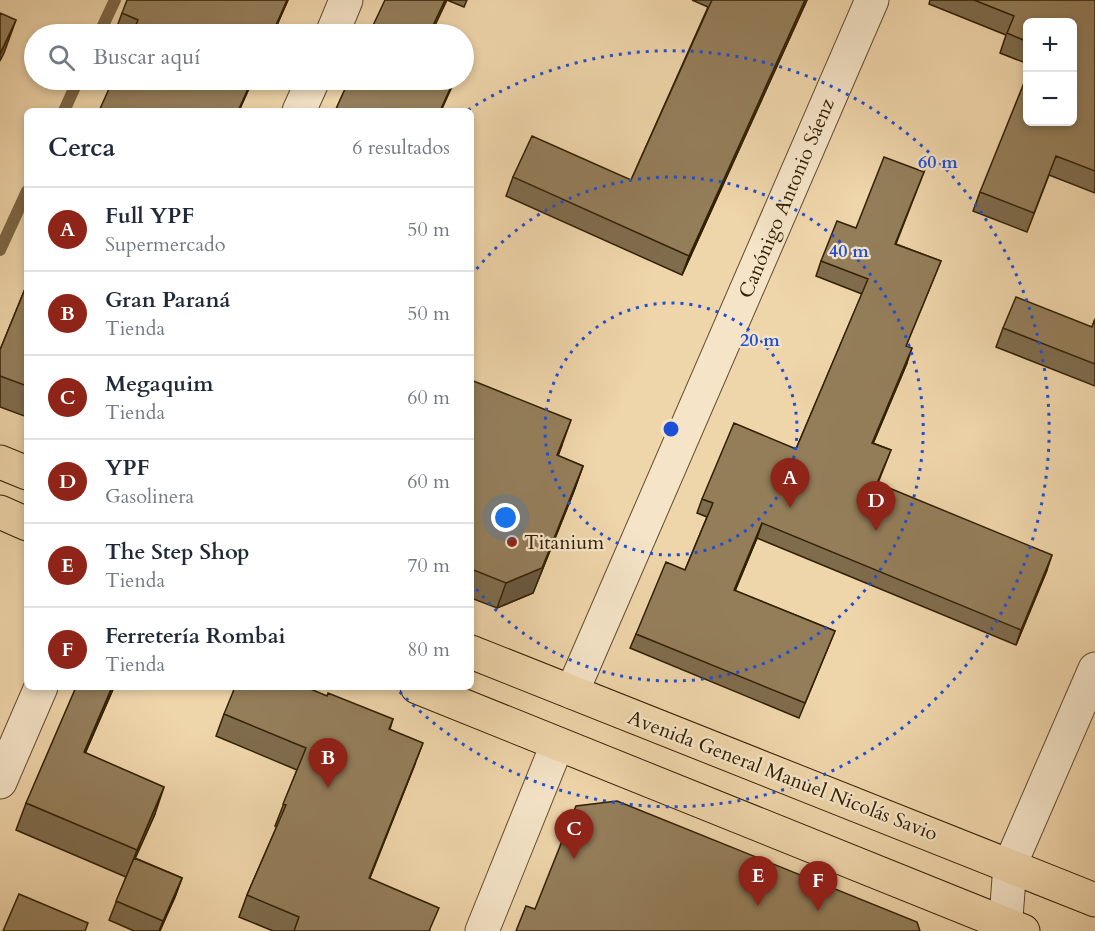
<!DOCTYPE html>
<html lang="es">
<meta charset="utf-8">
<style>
:root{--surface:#fff;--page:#f2f2f3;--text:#1f2937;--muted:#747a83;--line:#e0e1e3;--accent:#8f2418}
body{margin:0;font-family:Cardo,serif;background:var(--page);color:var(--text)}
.controls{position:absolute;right:18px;top:18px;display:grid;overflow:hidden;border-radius:9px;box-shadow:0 3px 9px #0003}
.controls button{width:54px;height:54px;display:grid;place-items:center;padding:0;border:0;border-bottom:2px solid var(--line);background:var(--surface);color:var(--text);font:30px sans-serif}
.you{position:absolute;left:506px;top:518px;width:21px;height:21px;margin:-15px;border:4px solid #fff;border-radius:50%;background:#1a73e8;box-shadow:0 0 0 9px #1a73e833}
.badge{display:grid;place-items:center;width:39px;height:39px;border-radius:50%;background:var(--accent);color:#fff;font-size:20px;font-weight:700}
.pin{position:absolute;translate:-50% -50px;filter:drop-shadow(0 2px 3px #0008)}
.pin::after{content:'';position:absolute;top:32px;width:21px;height:18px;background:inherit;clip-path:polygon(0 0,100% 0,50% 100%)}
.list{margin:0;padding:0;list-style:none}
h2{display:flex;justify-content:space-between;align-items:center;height:78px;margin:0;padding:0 24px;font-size:26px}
h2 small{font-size:20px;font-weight:400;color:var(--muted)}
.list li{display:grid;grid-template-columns:39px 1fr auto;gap:18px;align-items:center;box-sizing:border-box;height:84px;padding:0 24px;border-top:2px solid var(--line)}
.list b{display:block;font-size:22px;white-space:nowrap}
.list p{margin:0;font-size:20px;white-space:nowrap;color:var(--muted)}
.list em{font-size:20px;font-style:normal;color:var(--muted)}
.icon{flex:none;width:33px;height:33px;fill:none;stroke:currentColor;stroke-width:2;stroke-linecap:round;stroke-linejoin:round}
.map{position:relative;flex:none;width:1095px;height:931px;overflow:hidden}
.search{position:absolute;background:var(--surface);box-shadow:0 3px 9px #0003;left:24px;top:24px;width:450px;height:66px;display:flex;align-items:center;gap:15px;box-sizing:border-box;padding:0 21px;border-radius:33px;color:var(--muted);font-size:22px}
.panel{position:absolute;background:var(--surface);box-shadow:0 3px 9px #0003;left:24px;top:108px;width:450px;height:582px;border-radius:9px}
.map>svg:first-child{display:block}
</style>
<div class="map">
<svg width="1095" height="931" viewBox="0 0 1095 931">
<rect width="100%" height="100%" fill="#efd5aa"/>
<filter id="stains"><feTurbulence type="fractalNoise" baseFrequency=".00333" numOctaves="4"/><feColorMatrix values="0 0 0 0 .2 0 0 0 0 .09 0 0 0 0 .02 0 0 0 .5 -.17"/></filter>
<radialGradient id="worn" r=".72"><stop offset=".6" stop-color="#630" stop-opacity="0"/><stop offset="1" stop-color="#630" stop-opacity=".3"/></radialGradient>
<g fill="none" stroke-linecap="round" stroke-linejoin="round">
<path stroke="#7d6745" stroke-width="12" d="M 99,34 L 115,0
M 64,111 L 78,80
M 0,250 L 27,191"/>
<defs>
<path id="minor" d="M 332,34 L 346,0
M 299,111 L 313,80
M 572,692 L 872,0
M 0,782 L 41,687
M 482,931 L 557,745
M 1005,931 L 1010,865 L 1095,669"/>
<path id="primary" d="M 0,462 L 27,473
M 0,512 L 27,524
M 471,652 L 1095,900
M 417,687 L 1023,931"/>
</defs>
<use href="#minor" stroke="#614d2d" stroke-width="35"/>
<use href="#primary" stroke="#322003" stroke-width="35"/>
<use href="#minor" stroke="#f5e4c8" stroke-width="33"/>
<use href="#primary" stroke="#efd5aa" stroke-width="33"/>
</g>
<path fill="#7f6c4d" stroke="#322003" stroke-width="1.5" d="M 288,0 L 273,34 L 120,34 L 115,32 L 122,13 Z
M 447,0 L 467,0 L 464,7 Z
M 692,0 L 807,0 L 682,275 L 506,196 L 513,177 L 631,180 L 708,7 Z
M 930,0 L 1095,0 L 1095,193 L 1049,175 L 1027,232 L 973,211 L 980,192 L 1072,122 L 1028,22 L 1028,64 L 1000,53 L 1006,35 L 929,4 Z
M 924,172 L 896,244 L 941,261 L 906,346 L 907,363 L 873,443 L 891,450 L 878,483 L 1047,570 L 1016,645 L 757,538 L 735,591 L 835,631 L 799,718 L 630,648 L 636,634 L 685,570 L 707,517 L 697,513 L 702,499 L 796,449 L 862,294 L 816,276 L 821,261 L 856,228 Z
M 27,284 L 27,417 L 0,407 L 0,350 Z
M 1095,319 L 1095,386 L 996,347 L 1003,328 L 1092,327 Z
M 471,380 L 562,445 L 558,456 L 583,466 L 574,491 L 533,593 L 497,608 L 471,598 Z
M 114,687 L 85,753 L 155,814 L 135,858 L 182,878 L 175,897 L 160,931 L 134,931 L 109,920 L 126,877 L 16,830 L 26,803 Z
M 224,714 L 393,719 L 390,729 L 415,764 L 370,878 L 430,931 L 273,931 L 239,917 L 247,895 L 277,826 L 275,826 L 297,770 L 216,736 Z"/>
<path fill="#68583f" stroke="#322003" stroke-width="1.5" d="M 287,0 L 288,0 L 273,34 L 272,34 Z
M 445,0 L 447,0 L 431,34 L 429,34 Z
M 805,0 L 807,0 L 682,275 L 689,256 Z
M 16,20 L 4,53 L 0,61 L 0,54 Z
M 252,80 L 253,80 L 239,111 L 238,111 Z
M 454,80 L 455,80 L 441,111 L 440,111 Z
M 912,348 L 907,363 L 867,458 L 872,443 Z
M 571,420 L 562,445 L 548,480 L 557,455 Z
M 583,466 L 574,491 L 533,593 L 497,608 L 506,583 Z
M 762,523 L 757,538 L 729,605 L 734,590 Z
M 1052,555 L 1047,570 L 1016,645 L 1021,630 Z
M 112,687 L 114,687 L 74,779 L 84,752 Z
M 423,743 L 415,764 L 361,899 L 369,878 Z
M 164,787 L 155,814 L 127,877 L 137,850 Z
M 182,878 L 175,897 L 159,931 L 163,921 Z"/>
<path fill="#947e5a" stroke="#322003" stroke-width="1.5" d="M 127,0 L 287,0 L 272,34 L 132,34 L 138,20 L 122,13 Z
M 385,0 L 445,0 L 429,34 L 369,34 Z
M 712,0 L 805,0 L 689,256 L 513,177 L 532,136 L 631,180 Z
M 974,0 L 1095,0 L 1095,171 L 1056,156 L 1034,213 L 980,192 L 1028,73 L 1028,122 L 1072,122 L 1072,22 L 1028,22 L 1028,42 L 1007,33 L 1014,16 Z
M 0,13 L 16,20 L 0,54 Z
M 113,80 L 252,80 L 238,111 L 99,111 Z
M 349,80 L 454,80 L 440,111 L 335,111 Z
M 884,157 L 924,172 L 895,244 L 941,261 L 906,346 L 912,348 L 872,443 L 891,450 L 877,483 L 1052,555 L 1021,630 L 762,523 L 734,590 L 835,631 L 805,703 L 636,634 L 666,562 L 685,570 L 713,503 L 702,499 L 734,423 L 796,449 L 868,279 L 821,261 L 837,221 L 856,228 Z
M 27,284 L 27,386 L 0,376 L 0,350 Z
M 1016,297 L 1092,327 L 1095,319 L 1095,364 L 1003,328 Z
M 471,380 L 571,420 L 557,455 L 583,466 L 542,568 L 506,583 L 471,569 Z
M 76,687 L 112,687 L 84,752 L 164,787 L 137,850 L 26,803 Z
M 235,687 L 306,687 L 327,696 L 328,693 L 393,719 L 389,729 L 423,743 L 369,878 L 439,908 L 429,931 L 294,931 L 299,917 L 247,895 L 286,805 L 283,804 L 306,748 L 224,714 Z
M 617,801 L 917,922 L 920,931 L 516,931 L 526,906 L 535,909 L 576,806 Z
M 134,858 L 182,878 L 163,921 L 116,901 Z
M 19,894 L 88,923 L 85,931 L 3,931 Z"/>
<g fill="none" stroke="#1d4ed8" stroke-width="3" stroke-dasharray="3 6">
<circle cx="671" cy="429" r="126"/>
<path d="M471 276A252 252 0 1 1 471 582"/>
<path d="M468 110A378 378 0 1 1 397 689"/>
</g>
<circle fill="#8f2418" stroke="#f5e4c8" stroke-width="2" cx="512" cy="542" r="6"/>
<g text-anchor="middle" stroke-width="4.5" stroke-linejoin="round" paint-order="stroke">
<g font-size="20" fill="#322003" stroke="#f5e4c8">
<text transform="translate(786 198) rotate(-67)" y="7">Canónigo Antonio Sáenz</text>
<text transform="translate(783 775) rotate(21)" y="7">Avenida General Manuel Nicolás Savio</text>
</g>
<g font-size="20" fill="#322003" stroke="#f5e4c8" text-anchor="start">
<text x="524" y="549">Titanium</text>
</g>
</g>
<circle cx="671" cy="429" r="9" fill="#1d4ed8" stroke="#f5e4c8" stroke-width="3"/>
<g font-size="18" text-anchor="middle" font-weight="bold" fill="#1d4ed8" stroke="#f5e4c8" stroke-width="4.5" stroke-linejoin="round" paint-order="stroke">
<text x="938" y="168">60 m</text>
<text x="849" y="257">40 m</text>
<text x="760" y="346">20 m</text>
</g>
<rect width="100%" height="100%" filter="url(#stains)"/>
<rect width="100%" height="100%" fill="url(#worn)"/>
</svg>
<div class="controls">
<button>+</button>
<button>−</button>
</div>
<div class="you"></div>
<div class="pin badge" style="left:790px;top:508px">A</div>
<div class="pin badge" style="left:328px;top:788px">B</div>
<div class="pin badge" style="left:574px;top:859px">C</div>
<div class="pin badge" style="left:876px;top:531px">D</div>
<div class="pin badge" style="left:758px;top:906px">E</div>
<div class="pin badge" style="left:818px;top:911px">F</div>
<div class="search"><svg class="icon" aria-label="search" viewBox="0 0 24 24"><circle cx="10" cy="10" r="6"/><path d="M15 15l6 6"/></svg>Buscar aquí</div>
<section class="panel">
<h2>Cerca<small>6 resultados</small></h2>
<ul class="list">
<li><span class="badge">A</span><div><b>Full YPF</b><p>Supermercado</p></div><em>50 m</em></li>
<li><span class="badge">B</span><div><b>Gran Paraná</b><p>Tienda</p></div><em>50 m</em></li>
<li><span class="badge">C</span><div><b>Megaquim</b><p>Tienda</p></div><em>60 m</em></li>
<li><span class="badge">D</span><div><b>YPF</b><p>Gasolinera</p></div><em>60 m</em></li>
<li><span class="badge">E</span><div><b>The Step Shop</b><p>Tienda</p></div><em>70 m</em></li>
<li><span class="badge">F</span><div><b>Ferretería Rombai</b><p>Tienda</p></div><em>80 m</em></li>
</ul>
</section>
</div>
